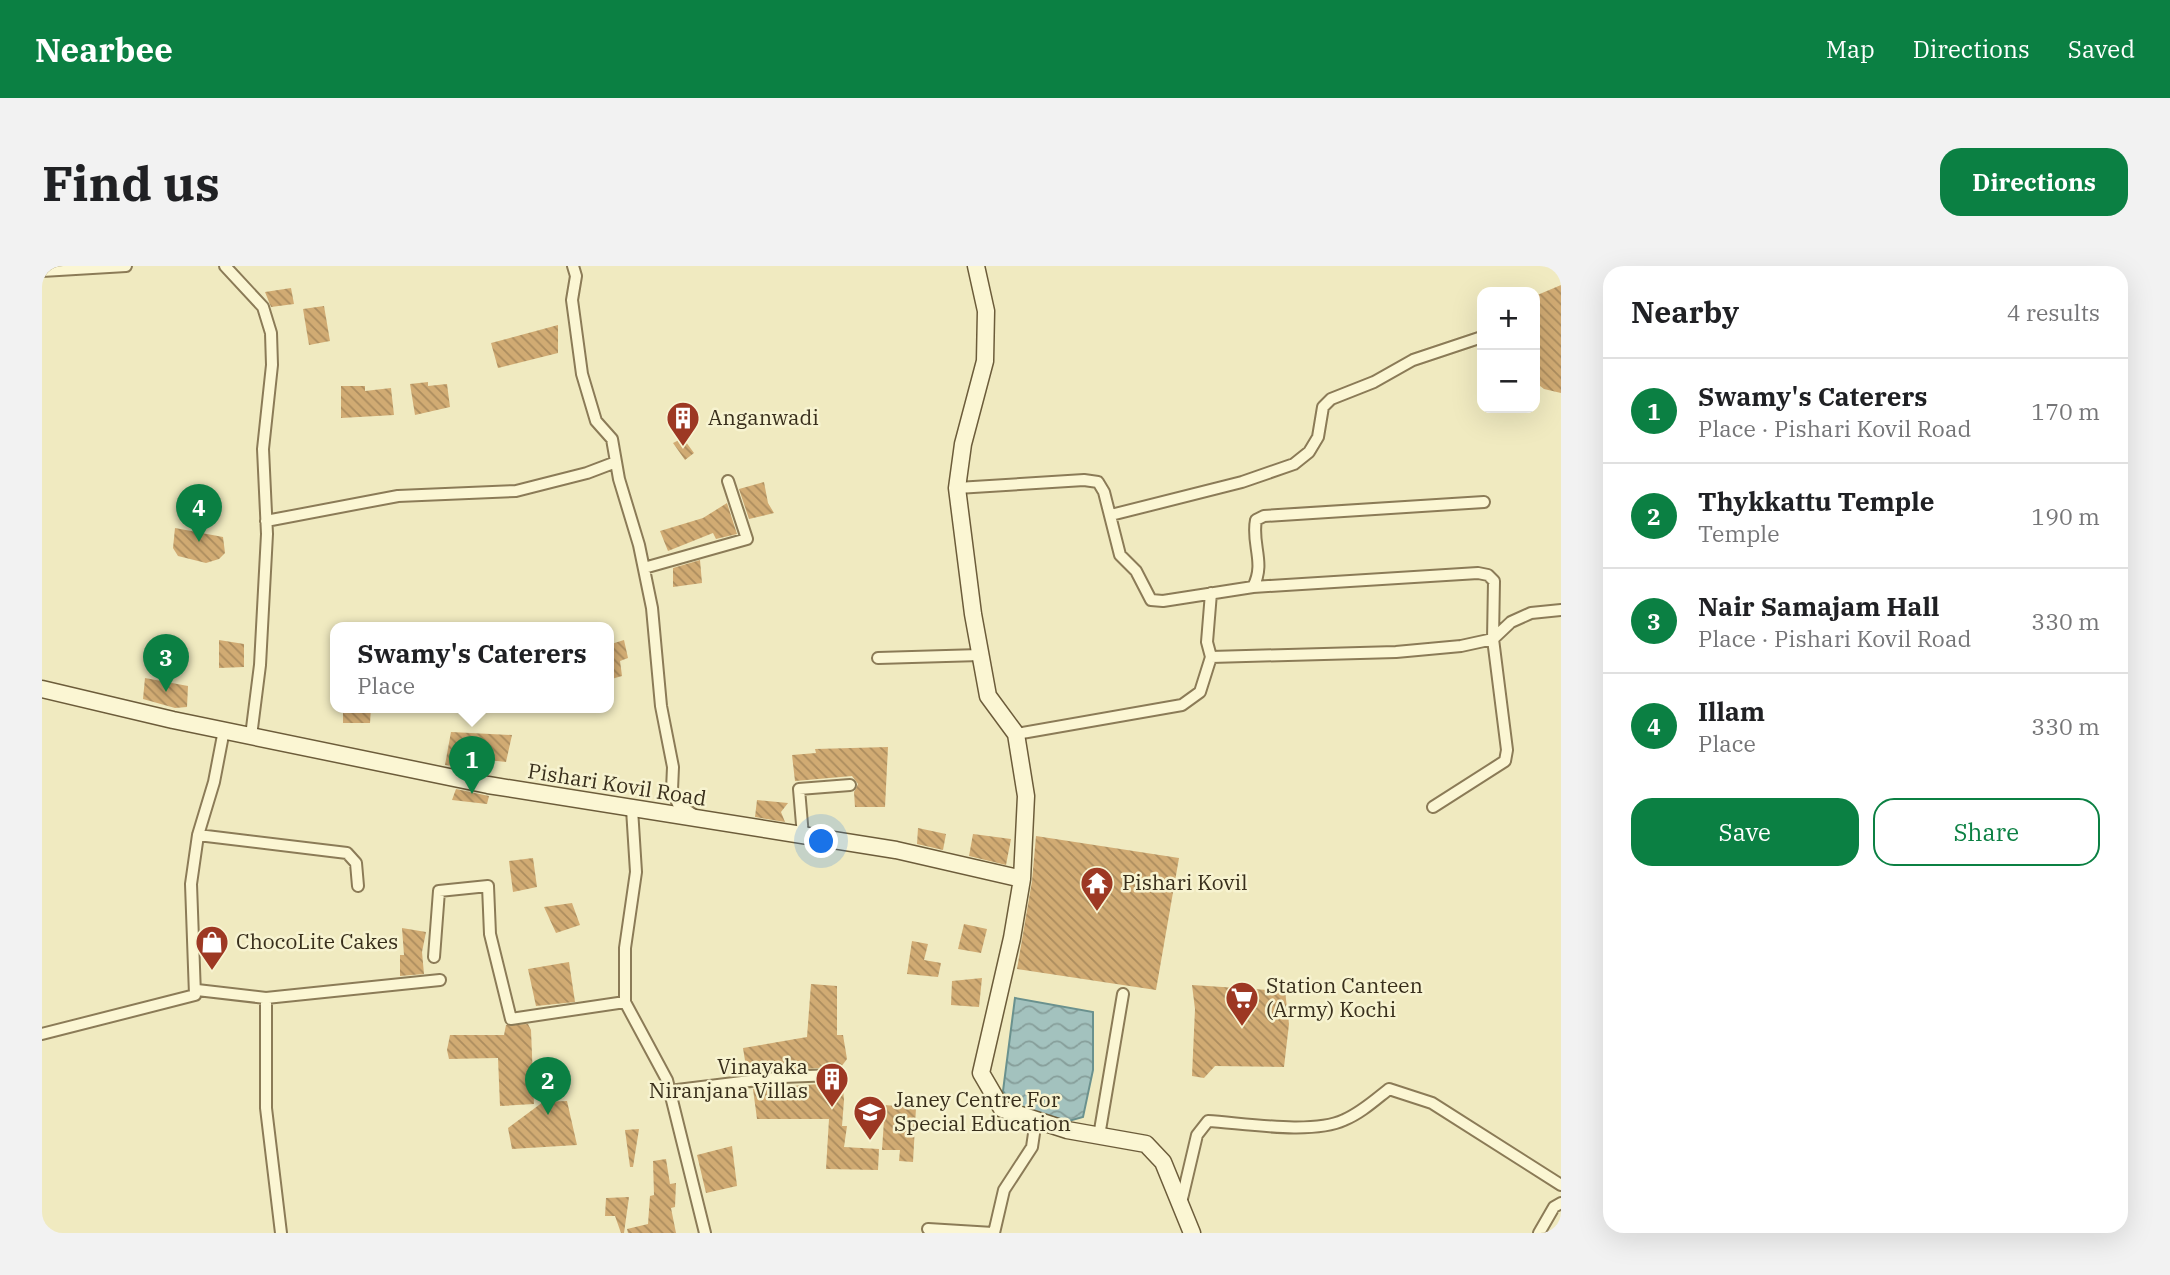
<!DOCTYPE html>
<meta charset="utf-8">
<style>
:root{--surface:#fff;--page:#f2f2f2;--text:#202124;--muted:#757577;--line:#e0e0e0;--accent:#0b8043}
body{margin:0;font-family:"IBM Plex Serif",serif;background:var(--page);color:var(--text)}
.controls{position:absolute;right:21px;top:21px;display:grid;overflow:hidden;border-radius:14px;box-shadow:0 7px 28px #0002}
.controls button{width:63px;height:63px;display:grid;place-items:center;padding:0;border:0;border-bottom:2px solid var(--line);background:var(--surface);color:var(--text);font:35px sans-serif}
.you{position:absolute;left:780px;top:576px;width:24px;height:24px;margin:-18px;border:5px solid #fff;border-radius:50%;background:#1a73e8;box-shadow:0 0 0 10px #1a73e833}
.badge{display:grid;place-items:center;width:46px;height:46px;border-radius:50%;background:var(--accent);color:#fff;font-size:23px;font-weight:700}
.pin{position:absolute;translate:-50% -58px;filter:drop-shadow(0 2px 4px #0008)}
.pin::after{content:'';position:absolute;top:37px;width:24px;height:21px;background:inherit;clip-path:polygon(0 0,100% 0,50% 100%)}
.popup{position:absolute;left:288px;top:356px;width:284px;height:91px;box-sizing:border-box;display:grid;place-content:center;border-radius:14px;background:var(--surface);filter:drop-shadow(0 2px 5px #0005);font-size:23px;white-space:nowrap;color:var(--muted)}
.popup b{font-size:26px;color:var(--text)}
.popup::after{content:'';position:absolute;left:50%;top:100%;margin-left:-14px;border:14px solid transparent;border-top-color:var(--surface)}
.list{margin:0;padding:0;list-style:none}
h2{display:flex;justify-content:space-between;align-items:center;height:91px;margin:0;padding:0 28px;font-size:30px}
h2 small{font-size:23px;font-weight:400;color:var(--muted)}
.list li{display:grid;grid-template-columns:46px 1fr auto;gap:21px;align-items:center;box-sizing:border-box;height:105px;padding:0 28px;border-top:2px solid var(--line)}
.list b{display:block;font-size:26px;white-space:nowrap}
.list p{margin:0;font-size:23px;white-space:nowrap;color:var(--muted)}
.list em{font-size:23px;font-style:normal;color:var(--muted)}
.actions{display:flex;gap:14px;padding:21px 28px}
.actions a{flex:1;padding:16px 0;border:2px solid var(--accent);border-radius:21px;text-align:center;font-size:24px;color:var(--accent)}
.actions .main{background:var(--accent);color:#fff}
.map{position:relative;flex:none;width:1519px;height:967px;overflow:hidden;border-radius:21px}
header{display:flex;align-items:center;gap:42px;box-sizing:border-box;height:98px;padding:0 35px;background:var(--accent);color:#fff}
header strong{font-size:33px}
nav{display:flex;gap:38px;margin-inline-start:auto;font-size:24px}
.intro{display:flex;align-items:center;justify-content:space-between;box-sizing:border-box;height:168px;padding:0 42px}
h1{margin:0;font-size:49px}
.button{padding:18px 32px;border-radius:21px;background:var(--accent);color:#fff;font-size:24px;font-weight:700}
main{display:flex;gap:42px;padding:0 42px}
aside{flex:1;background:var(--surface);border-radius:21px;box-shadow:0 7px 28px #0002}
.map>svg:first-child{display:block}
</style>
<header>
<strong>Nearbee</strong>
<nav><a>Map</a><a>Directions</a><a>Saved</a></nav>
</header>
<div class="intro"><h1>Find us</h1><a class="button">Directions</a></div>
<main>
<div class="map">
<svg width="1519" height="967" viewBox="0 0 1519 967">
<defs>
<pattern id="water-waves" width="16" height="10" patternUnits="userSpaceOnUse" patternTransform="scale(1.75)"><rect width="16" height="10" fill="#a3c2be"/><path d="M0 5q4-4 8 0t8 0" fill="none" stroke="#869e9a"/></pattern>
<pattern id="building-back-hatch" width="6" height="6" patternUnits="userSpaceOnUse" patternTransform="scale(1.75)"><rect width="6" height="6" fill="#d1ab73"/><path d="M-1 5l2 2M0 0l6 6M5-1l2 2" fill="none" stroke="#ab8c5e"/></pattern>
</defs>
<rect width="100%" height="100%" fill="#f0eac0"/>
<path fill="url(#water-waves)" stroke="#6a918e" stroke-width="2" d="M 973,732 L 1051,746 L 1051,804 L 1041,851 L 1023,856 L 971,839 L 961,825 Z"/>
<path fill="url(#building-back-hatch)" d="M 1519,19 L 1519,127 L 1502,123 L 1493,116 L 1493,30 Z
M 249,22 L 252,38 L 229,41 L 223,26 Z
M 282,40 L 288,75 L 267,79 L 261,43 Z
M 516,59 L 516,87 L 456,102 L 449,77 Z
M 386,116 L 386,120 L 405,118 L 408,141 L 373,149 L 368,118 Z
M 299,120 L 323,120 L 323,125 L 349,122 L 352,149 L 299,152 Z
M 641,172 L 652,187 L 643,194 L 631,177 Z
M 722,216 L 726,237 L 732,247 L 707,253 L 697,223 Z
M 685,237 L 695,268 L 674,273 L 671,267 L 626,285 L 618,265 L 661,252 Z
M 133,262 L 181,271 L 183,287 L 177,293 L 164,297 L 136,290 L 131,282 Z
M 658,294 L 660,317 L 631,321 L 631,302 Z
M 177,374 L 202,378 L 202,401 L 177,402 Z
M 582,374 L 586,392 L 578,395 L 580,410 L 566,414 L 566,379 Z
M 103,412 L 146,420 L 145,441 L 133,442 L 101,433 Z
M 301,442 L 329,442 L 328,457 L 301,457 Z
M 409,466 L 470,469 L 464,496 L 429,492 L 428,502 L 403,499 Z
M 846,481 L 843,541 L 813,541 L 812,526 L 816,518 L 810,510 L 753,515 L 750,489 L 774,487 L 773,483 Z
M 414,523 L 447,530 L 445,538 L 410,534 Z
M 715,534 L 746,537 L 739,546 L 743,556 L 713,551 Z
M 876,562 L 904,568 L 901,584 L 875,578 Z
M 931,568 L 969,573 L 964,599 L 927,590 Z
M 994,570 L 1137,592 L 1114,724 L 975,703 L 990,615 Z
M 491,592 L 495,621 L 471,626 L 467,595 Z
M 530,637 L 538,659 L 514,667 L 502,641 Z
M 922,658 L 945,663 L 939,687 L 916,683 Z
M 360,662 L 384,666 L 380,686 L 382,708 L 358,710 L 358,689 L 362,689 Z
M 870,675 L 886,678 L 882,694 L 899,697 L 896,711 L 865,708 Z
M 527,696 L 533,736 L 494,740 L 486,703 Z
M 940,712 L 937,741 L 909,739 L 910,715 Z
M 769,718 L 795,720 L 795,769 L 801,769 L 805,793 L 799,801 L 802,834 L 800,860 L 805,860 L 802,881 L 837,883 L 836,904 L 784,903 L 787,853 L 715,853 L 711,823 L 791,817 L 798,812 L 797,804 L 791,801 L 705,807 L 701,782 L 765,771 Z
M 1150,719 L 1243,725 L 1247,758 L 1242,801 L 1173,800 L 1162,812 L 1150,810 L 1153,743 Z
M 486,758 L 489,764 L 492,838 L 458,840 L 456,792 L 407,793 L 405,784 L 408,769 L 462,769 L 464,759 Z
M 525,835 L 535,879 L 470,883 L 466,862 L 501,836 Z
M 843,839 L 874,842 L 871,896 L 857,895 L 858,884 L 840,884 Z
M 597,863 L 591,901 L 588,901 L 583,864 Z
M 690,880 L 695,920 L 664,927 L 655,889 Z
M 624,893 L 628,918 L 634,917 L 633,941 L 629,942 L 634,967 L 586,967 L 585,963 L 606,958 L 608,930 L 612,929 L 611,895 Z
M 587,931 L 582,967 L 579,967 L 573,950 L 563,950 L 564,932 Z"/>
<g fill="none" stroke-linecap="round" stroke-linejoin="round">
<defs>
<path id="street" d="M 183,0 L 221,41 L 229,67 L 230,99 L 221,183 L 225,268 L 218,399 L 209,470
M 531,0 L 534,10 L 530,34 L 540,108 L 554,155 L 570,173 L 577,213 L 597,279 L 610,342 L 619,440 L 631,501 L 630,524 L 636,538 L 652,549
M 0,5 L 84,0
M 915,222 L 1042,214 L 1056,216 L 1062,226 L 1078,289 L 1094,305 L 1109,334 L 1121,335 L 1211,321 L 1436,307 L 1446,309 L 1452,315 L 1451,373 L 1465,484 L 1463,495 L 1391,541
M 1069,249 L 1200,216 L 1252,198 L 1267,186 L 1276,171 L 1281,141 L 1289,133 L 1332,116 L 1371,94 L 1440,71
M 224,255 L 356,230 L 474,225 L 545,207 L 574,196
M 602,302 L 705,273 L 686,215
M 1211,321 C 1224,297 1209,278 1214,254 L 1222,250 L 1442,236
M 1169,327 L 1165,376 L 1169,391
M 836,392 L 938,389
M 974,468 L 1140,439 L 1158,426 L 1169,391 L 1354,386 L 1419,380 L 1451,373 L 1469,356 L 1489,347 L 1519,344
M 590,543 L 594,606 L 583,682 L 583,736 L 625,814 L 663,967
M 156,569 L 305,587 L 314,597 L 316,620
M 761,570 L 757,523 L 808,519
M 392,691 L 397,625 L 446,620 L 448,668 L 469,753 L 583,736
M 155,724 L 224,732 L 224,842 L 239,967
M 224,732 L 398,714
M 0,768 L 153,729 L 149,618 L 156,569 L 172,516 L 182,464
M 627,825 L 741,811 L 791,809
M 1057,870 L 1081,728
M 1139,937 L 1155,869 L 1166,855 C 1201,857 1270,869 1302,854 C 1319,847 1333,834 1347,823 L 1390,837 L 1519,919
M 886,963 L 951,967
M 952,967 L 962,924 L 990,881 L 994,854
M 1497,967 L 1512,941 L 1519,937"/>
<path id="secondary" d="M 934,0 L 944,45 L 943,95 L 921,178 L 915,222 L 931,348 L 946,430 L 974,468 L 984,530 L 980,613 L 970,672 L 939,807 L 960,843 L 1025,864 L 1104,878 L 1121,896 L 1150,967
M 0,423 L 131,454 L 446,519 L 854,584 L 980,613"/>
</defs>
<use href="#street" stroke="#8b7b57" stroke-width="14"/>
<use href="#secondary" stroke="#6c5c3a" stroke-width="19"/>
<use href="#street" stroke="#fbf6d3" stroke-width="10"/>
<use href="#secondary" stroke="#fbf6d3" stroke-width="16"/>
</g>
<defs>
<symbol id="building-pin" viewBox="-11 -11 22 30"><path d="M0 17L-7.5 6A9.5 9.5 0 1 1 7.5 6Z" fill="#9d3823" stroke="#f7f3d0"/><path d="M-4-6H4V6H1V3H-1V6H-4ZM-2.5-4.3h1.7v1.8h-1.7ZM.8-4.3h1.7v1.8H.8ZM-2.5-1h1.7V.8h-1.7ZM.8-1h1.7V.8H.8Z" fill="#fff"/></symbol>
<symbol id="temple-pin" viewBox="-11 -11 22 30"><path d="M0 17L-7.5 6A9.5 9.5 0 1 1 7.5 6Z" fill="#9d3823" stroke="#f7f3d0"/><path d="M0-6L5-2H3V0L6.5 2.5H4V6H1.5V3h-3V6H-4V2.5H-6.5L-3 0V-2H-5Z" fill="#fff"/></symbol>
<symbol id="shop-pin" viewBox="-11 -11 22 30"><path d="M0 17L-7.5 6A9.5 9.5 0 1 1 7.5 6Z" fill="#9d3823" stroke="#f7f3d0"/><path d="M-5-2.5h2.3a2.7 3.5 0 0 1 5.4 0H5L5.5 6h-11ZM-1.5-2.5h3a1.5 2.3 0 0 0-3 0Z" fill="#fff"/></symbol>
<symbol id="supermarket-pin" viewBox="-11 -11 22 30"><path d="M0 17L-7.5 6A9.5 9.5 0 1 1 7.5 6Z" fill="#9d3823" stroke="#f7f3d0"/><path d="M-6-5.5h2.5l.6 2H6L4.5 2H-2.5L-4.4-4H-6ZM-1.5 3.2a1.3 1.3 0 1 0 .1 0ZM3 3.2a1.3 1.3 0 1 0 .1 0Z" fill="#fff"/></symbol>
<symbol id="school-pin" viewBox="-11 -11 22 30"><path d="M0 17L-7.5 6A9.5 9.5 0 1 1 7.5 6Z" fill="#9d3823" stroke="#f7f3d0"/><path d="M0-5L7-2L0 1L-7-2ZM-4 1L0 2.5L4 1V4Q0 6-4 4Z" fill="#fff"/></symbol>
</defs>
<g fill-rule="evenodd">
<use href="#building-pin" x="622" y="133" width="38" height="52"/>
<use href="#temple-pin" x="1036" y="598" width="38" height="52"/>
<use href="#shop-pin" x="151" y="657" width="38" height="52"/>
<use href="#supermarket-pin" x="1181" y="713" width="38" height="52"/>
<use href="#building-pin" x="771" y="794" width="38" height="52"/>
<use href="#school-pin" x="809" y="827" width="38" height="52"/>
</g>
<g text-anchor="middle" stroke-width="5" stroke-linejoin="round" paint-order="stroke">
<g font-size="21" fill="#392f1c" stroke="#f7f3d0" text-anchor="start">
<text x="666" y="159">Anganwadi</text>
<text x="1080" y="624">Pishari Kovil</text>
<text x="194" y="683">ChocoLite Cakes</text>
<text x="1224" y="727">Station Canteen<tspan x="1224" dy="24">(Army) Kochi</tspan></text>
<text x="766" y="808" text-anchor="end">Vinayaka<tspan x="766" dy="24">Niranjana Villas</tspan></text>
<text x="852" y="841">Janey Centre For<tspan x="852" dy="24">Special Education</tspan></text>
</g>
<g font-size="21" fill="#392f1c" stroke="#f7f3d0">
<text transform="translate(575 519) rotate(9)" y="7">Pishari Kovil Road</text>
</g>
</g>
</svg>
<div class="controls">
<button>+</button>
<button>−</button>
</div>
<div class="you"></div>
<div class="pin badge" style="left:430px;top:528px">1</div>
<div class="popup"><b>Swamy's Caterers</b>Place</div>
<div class="pin badge" style="left:506px;top:849px">2</div>
<div class="pin badge" style="left:124px;top:426px">3</div>
<div class="pin badge" style="left:157px;top:276px">4</div>
</div>
<aside>
<h2>Nearby<small>4 results</small></h2>
<ul class="list">
<li><span class="badge">1</span><div><b>Swamy's Caterers</b><p>Place · Pishari Kovil Road</p></div><em>170 m</em></li>
<li><span class="badge">2</span><div><b>Thykkattu Temple</b><p>Temple</p></div><em>190 m</em></li>
<li><span class="badge">3</span><div><b>Nair Samajam Hall</b><p>Place · Pishari Kovil Road</p></div><em>330 m</em></li>
<li><span class="badge">4</span><div><b>Illam</b><p>Place</p></div><em>330 m</em></li>
</ul>
<div class="actions"><a class="main">Save</a><a>Share</a></div>
</aside>
</main>
